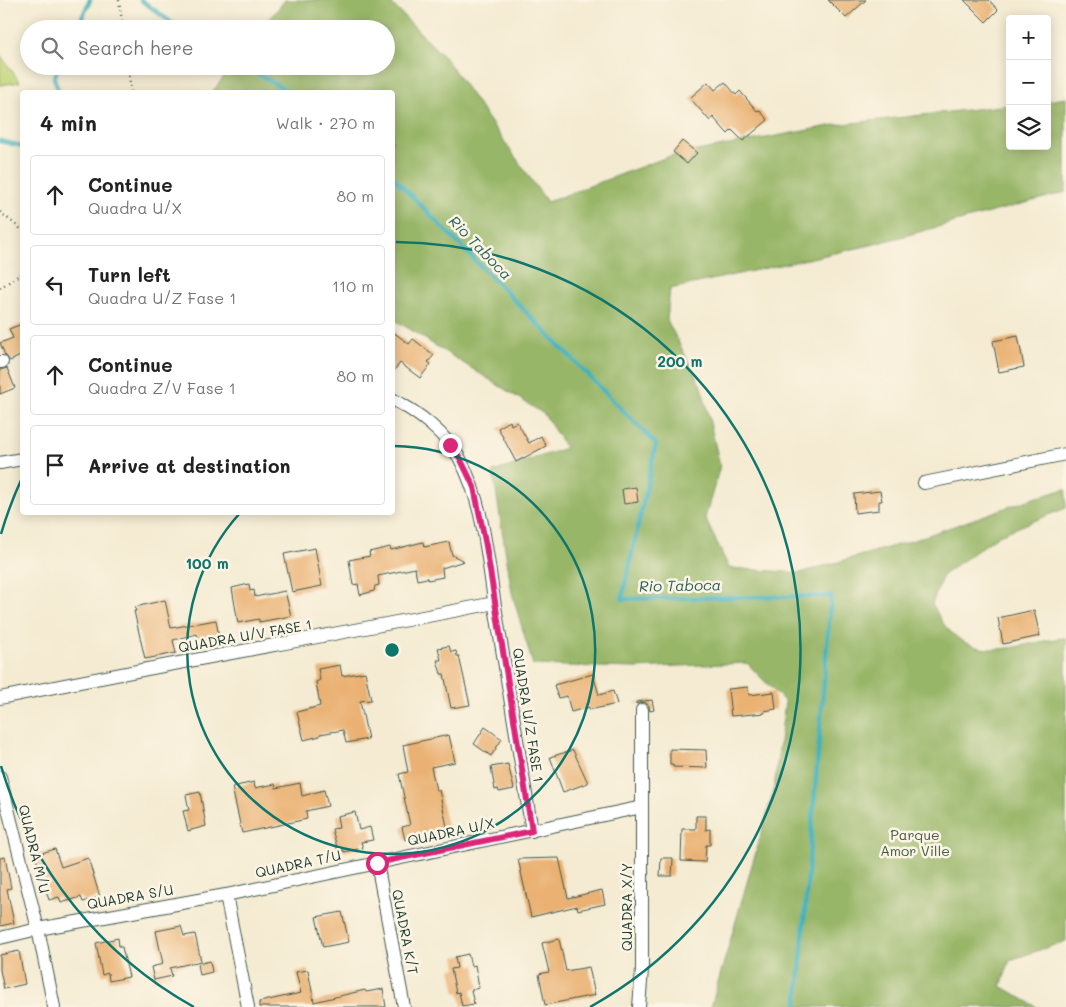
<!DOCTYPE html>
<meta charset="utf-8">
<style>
:root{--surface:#fff;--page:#f6f6f6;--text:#222;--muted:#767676;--line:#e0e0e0}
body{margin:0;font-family:Mali,sans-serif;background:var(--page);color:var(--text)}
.controls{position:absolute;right:15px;top:15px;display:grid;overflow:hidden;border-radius:5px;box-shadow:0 2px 12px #0003}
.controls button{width:45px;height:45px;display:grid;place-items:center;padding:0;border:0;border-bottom:1px solid var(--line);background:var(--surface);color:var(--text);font:25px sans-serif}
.stop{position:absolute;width:15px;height:15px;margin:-11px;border:4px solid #db2777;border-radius:50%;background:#fff}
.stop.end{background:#db2777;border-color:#fff;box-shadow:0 1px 5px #0008}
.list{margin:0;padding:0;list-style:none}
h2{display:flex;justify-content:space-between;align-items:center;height:65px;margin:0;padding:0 20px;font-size:21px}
h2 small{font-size:16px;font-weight:400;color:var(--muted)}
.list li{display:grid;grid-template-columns:32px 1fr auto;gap:15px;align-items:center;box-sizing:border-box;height:80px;margin:0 10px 10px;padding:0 10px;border:1px solid var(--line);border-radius:5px}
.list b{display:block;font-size:19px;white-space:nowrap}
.list p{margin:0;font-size:16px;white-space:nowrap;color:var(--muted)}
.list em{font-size:16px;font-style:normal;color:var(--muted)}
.icon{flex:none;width:28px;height:28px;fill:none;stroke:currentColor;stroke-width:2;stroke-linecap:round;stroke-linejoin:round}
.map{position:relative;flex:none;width:1066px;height:1007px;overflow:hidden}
.search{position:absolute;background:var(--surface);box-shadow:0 2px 12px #0003;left:20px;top:20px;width:375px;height:55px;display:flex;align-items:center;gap:12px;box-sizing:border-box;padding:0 18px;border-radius:28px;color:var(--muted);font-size:19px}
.panel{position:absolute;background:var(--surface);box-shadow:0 2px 12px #0003;left:20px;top:90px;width:375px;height:425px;border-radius:5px}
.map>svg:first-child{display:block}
</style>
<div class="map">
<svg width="1066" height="1007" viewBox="0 0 1066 1007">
<rect width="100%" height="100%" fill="#fcf5e5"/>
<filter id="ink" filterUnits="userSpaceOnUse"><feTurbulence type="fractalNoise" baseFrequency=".02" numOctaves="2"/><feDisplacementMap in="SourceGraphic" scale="10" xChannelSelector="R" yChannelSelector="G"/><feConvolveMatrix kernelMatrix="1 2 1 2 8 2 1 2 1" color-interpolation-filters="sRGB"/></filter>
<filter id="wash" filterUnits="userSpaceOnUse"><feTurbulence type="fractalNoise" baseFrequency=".0096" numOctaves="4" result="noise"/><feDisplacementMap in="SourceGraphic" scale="20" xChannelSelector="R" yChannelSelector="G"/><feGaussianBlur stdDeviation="1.12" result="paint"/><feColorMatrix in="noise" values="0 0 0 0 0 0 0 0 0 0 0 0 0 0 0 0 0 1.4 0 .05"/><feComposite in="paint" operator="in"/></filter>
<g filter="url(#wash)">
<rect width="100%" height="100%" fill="#f4ebd2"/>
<path fill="#c0d477" stroke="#708856" d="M 0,55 L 20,82 L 0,85 Z"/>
<path fill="#98b668" stroke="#5c7a4e" d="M 285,0 L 388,0 L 446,59 L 547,202 L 670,156 L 835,125 L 1010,105 L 1010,146 L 1047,146 L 1047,101 L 1066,98 L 1066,192 L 871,245 L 670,289 L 667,320 L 702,388 L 720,466 L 705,518 L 729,568 L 800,573 L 911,541 L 1034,498 L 1066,489 L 1066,508 L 999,535 L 943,575 L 932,604 C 937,611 940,621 946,627 C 981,667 1023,641 1066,638 L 1066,941 L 1010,960 L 1001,986 L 1037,1007 L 711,1007 L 774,789 L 785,702 L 747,663 L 635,668 L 533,665 L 512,593 L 493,472 L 566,448 L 544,414 L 395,320 L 393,320 L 392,92 L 212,92 L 233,66 L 386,66 L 386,29 L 262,29 Z"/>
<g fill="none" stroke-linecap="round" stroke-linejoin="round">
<path stroke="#41b1bb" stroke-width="4.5" d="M 141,0 L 180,29
M 77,29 L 90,0
M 244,66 L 289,92
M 59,92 L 54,78 L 59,66
M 0,141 L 22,146
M 392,176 L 656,444 L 622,599 L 831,596 L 797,1007"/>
</g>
<g id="blocks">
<path fill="#eab172" d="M 828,0 L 866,0 L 846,18 Z
M 964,0 L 989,0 L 998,10 L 986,22 Z
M 708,82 L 715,90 L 725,82 L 736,95 L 740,91 L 757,111 L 759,110 L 768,120 L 743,141 L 732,130 L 728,134 L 713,117 L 710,121 L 690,98 Z
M 682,141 L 697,153 L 687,164 L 673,152 Z
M 22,324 L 22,361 L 20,356 L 10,361 L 5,355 L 0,343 L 13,338 L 9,329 Z
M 392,331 L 409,344 L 413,339 L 434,355 L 428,362 L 431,364 L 420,378 L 400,363 L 392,373 Z
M 1018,336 L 1024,367 L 999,372 L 993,341 Z
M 7,368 L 15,388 L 0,394 L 0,370 Z
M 510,421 L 511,425 L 517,422 L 529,443 L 541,436 L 546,446 L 516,462 L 498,428 Z
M 636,487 L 638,502 L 624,504 L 622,489 Z
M 880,491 L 882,501 L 879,501 L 879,510 L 855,513 L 854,494 Z
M 423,542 L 424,547 L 449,542 L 452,555 L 464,561 L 442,568 L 443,577 L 428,580 L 427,578 L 417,580 L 415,568 L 378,576 L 379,585 L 375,586 L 374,591 L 360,595 L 358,584 L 353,585 L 349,560 L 370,556 L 369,552 L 390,547 L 391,550 Z
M 315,548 L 322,586 L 292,592 L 284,554 Z
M 249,584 L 250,591 L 254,590 L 255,597 L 285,591 L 291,616 L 259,622 L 259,619 L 238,623 L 232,588 Z
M 165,600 L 171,628 L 216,620 L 219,637 L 199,641 L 197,634 L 173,640 L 176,653 L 145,659 L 134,611 L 136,611 L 135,607 Z
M 1034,610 L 1040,636 L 1003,644 L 998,618 Z
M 449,646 L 451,652 L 456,651 L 457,656 L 459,656 L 470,705 L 451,708 L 444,674 L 441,674 L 437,660 L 441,660 L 438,648 Z
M 340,665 L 342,676 L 365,672 L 371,700 L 360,701 L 368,739 L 346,743 L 343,730 L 320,734 L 320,736 L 304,740 L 297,712 L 320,706 L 316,682 L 320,680 L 318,669 Z
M 593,674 L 599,695 L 613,691 L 617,704 L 589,710 L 589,707 L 571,712 L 567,696 L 558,698 L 554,685 Z
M 748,687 L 749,695 L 774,692 L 776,709 L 764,711 L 765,713 L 731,716 L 728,689 Z
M 652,700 L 654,710 L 650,711 L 649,706 L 646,703 L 642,702 L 636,704 L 636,702 Z
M 485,727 L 502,739 L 491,756 L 474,744 Z
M 449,735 L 455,762 L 431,767 L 436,790 L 439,790 L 448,831 L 405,840 L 402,827 L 410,825 L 399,774 L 408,772 L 403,745 Z
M 670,749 L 706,750 L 707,768 L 673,767 L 673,764 L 670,764 Z
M 573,750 L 588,783 L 563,792 L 550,757 Z
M 508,764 L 514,789 L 499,792 L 498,789 L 495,790 L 491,767 Z
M 254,782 L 255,788 L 275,784 L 276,788 L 300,783 L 302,796 L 324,790 L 328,806 L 306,811 L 307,819 L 242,833 L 232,787 Z
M 200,792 L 206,826 L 188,831 L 183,811 L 189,810 L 186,795 Z
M 355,812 L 359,830 L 370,827 L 373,840 L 361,842 L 363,848 L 344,852 L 344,850 L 338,851 L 332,829 L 339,828 L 337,816 Z
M 696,816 L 706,816 L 706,830 L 710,829 L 710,845 L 706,845 L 705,862 L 681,861 L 682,829 L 696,829 Z
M 55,849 L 61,867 L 88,858 L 100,897 L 83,902 L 81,897 L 61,903 L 59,897 L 49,900 L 35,855 Z
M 5,857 L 11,888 L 7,889 L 14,923 L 0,926 L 0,858 Z
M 559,858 L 568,898 L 602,890 L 605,904 L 578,910 L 577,906 L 531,917 L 518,859 Z
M 661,858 L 673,858 L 672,876 L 660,876 Z
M 342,912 L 349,942 L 323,947 L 316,917 Z
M 181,926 L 184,936 L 195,934 L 201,961 L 170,968 L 172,976 L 154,980 L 151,967 L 163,964 L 156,931 Z
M 118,938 L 119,947 L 122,947 L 129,977 L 109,981 L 108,973 L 102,975 L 96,943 Z
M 559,939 L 566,971 L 589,967 L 595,995 L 545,1005 L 539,974 L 549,972 L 542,943 Z
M 19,951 L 25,984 L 4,989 L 0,970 L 0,955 Z
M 468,954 L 471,966 L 475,965 L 479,988 L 471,990 L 474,1004 L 462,1006 L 459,992 L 456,993 L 451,969 L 457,968 L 455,957 Z
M 210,961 L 212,972 L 200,975 L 198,964 Z
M 308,970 L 314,1002 L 365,990 L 366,992 L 383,989 L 386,1007 L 259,1007 L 259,1002 L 301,993 L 296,972 Z"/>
</g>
</g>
<g filter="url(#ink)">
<use href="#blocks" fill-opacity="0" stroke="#3f574c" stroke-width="1"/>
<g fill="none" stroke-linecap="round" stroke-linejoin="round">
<defs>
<path id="minor" d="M 0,362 L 2,362
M 392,399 C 418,412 446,434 460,459 C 484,504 487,557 495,606 C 507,681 520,756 532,831
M 0,463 L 22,459
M 924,483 L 1066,454
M 0,698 C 164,664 330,636 494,603
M 0,777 L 38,929 L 54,1007
M 377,863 L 404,1007
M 226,895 L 248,1007
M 0,938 L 38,929 L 226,895 L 642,807
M 639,1007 L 642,969 L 642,710"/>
</defs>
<use href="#minor" stroke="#3f574c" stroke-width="14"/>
<path stroke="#3f574c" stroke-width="2.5" stroke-dasharray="1 4" stroke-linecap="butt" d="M 119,0 L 123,29
M 128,66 L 131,92
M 0,212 L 22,230
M 0,288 L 22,273"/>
<use href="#minor" stroke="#fff" stroke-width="12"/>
</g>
</g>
<g fill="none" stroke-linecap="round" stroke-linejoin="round" filter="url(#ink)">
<path stroke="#db2777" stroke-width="6" d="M 377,863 L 532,831 L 486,546 L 474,487 L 460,458 L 450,445"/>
</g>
<g fill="none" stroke="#0f766e" stroke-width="2.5">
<path d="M394 446A204 204 0 1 1 240 513"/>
<path d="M194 1007A408 408 0 0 1 1 766M1 534A408 408 0 0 1 22 478M396 242A408 408 0 0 1 590 1007"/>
</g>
<g text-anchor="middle" stroke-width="5" stroke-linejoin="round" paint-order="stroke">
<g font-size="14" fill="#1f3d34" stroke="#fcf5e5">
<text transform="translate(245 636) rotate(-10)" y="5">QUADRA U/V FASE 1</text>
<text transform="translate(528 715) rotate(81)" y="5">QUADRA U/Z FASE 1</text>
<text transform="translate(451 832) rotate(-12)" y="5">QUADRA U/X</text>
<text transform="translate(34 849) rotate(76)" y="5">QUADRA M/U</text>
<text transform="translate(298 864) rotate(-12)" y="5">QUADRA T/U</text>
<text transform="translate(130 897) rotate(-10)" y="5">QUADRA S/U</text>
<text transform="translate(627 907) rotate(-90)" y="5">QUADRA X/Y</text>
<text transform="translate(405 932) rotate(79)" y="5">QUADRA K/T</text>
</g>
<g font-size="14" fill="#3f5b41" stroke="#fcf5e5">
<text x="915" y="840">Parque<tspan x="915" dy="16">Amor Ville</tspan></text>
</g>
<g font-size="15" font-style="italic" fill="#29605c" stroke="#fcf5e5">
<text transform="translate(480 248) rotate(46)" y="5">Rio Taboca</text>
<text transform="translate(680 586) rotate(-1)" y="5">Rio Taboca</text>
</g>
</g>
<circle cx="392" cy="650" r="8" fill="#0f766e" stroke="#fcf5e5" stroke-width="2.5"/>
<g font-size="15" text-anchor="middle" font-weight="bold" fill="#0f766e" stroke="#fcf5e5" stroke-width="5" stroke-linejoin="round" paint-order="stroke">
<text x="680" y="367">200 m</text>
<text x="207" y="569">100 m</text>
</g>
</svg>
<div class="controls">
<button>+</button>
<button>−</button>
<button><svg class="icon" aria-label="layers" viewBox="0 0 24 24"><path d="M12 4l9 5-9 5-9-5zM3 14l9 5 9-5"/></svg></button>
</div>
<div class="stop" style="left:377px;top:863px"></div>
<div class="stop end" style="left:450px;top:445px"></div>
<div class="search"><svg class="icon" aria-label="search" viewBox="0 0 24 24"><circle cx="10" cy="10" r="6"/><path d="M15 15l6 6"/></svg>Search here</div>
<section class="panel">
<h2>4 min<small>Walk · 270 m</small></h2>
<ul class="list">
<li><svg class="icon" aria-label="ahead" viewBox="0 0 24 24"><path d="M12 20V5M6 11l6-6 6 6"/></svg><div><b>Continue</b><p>Quadra U/X</p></div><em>80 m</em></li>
<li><svg class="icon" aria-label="left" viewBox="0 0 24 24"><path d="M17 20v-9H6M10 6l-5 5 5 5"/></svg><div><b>Turn left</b><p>Quadra U/Z Fase 1</p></div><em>110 m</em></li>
<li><svg class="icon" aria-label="ahead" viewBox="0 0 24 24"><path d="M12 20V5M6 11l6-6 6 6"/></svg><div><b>Continue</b><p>Quadra Z/V Fase 1</p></div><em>80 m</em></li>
<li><svg class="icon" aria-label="arrive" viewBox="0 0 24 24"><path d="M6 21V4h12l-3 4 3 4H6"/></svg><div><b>Arrive at destination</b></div></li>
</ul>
</section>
</div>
